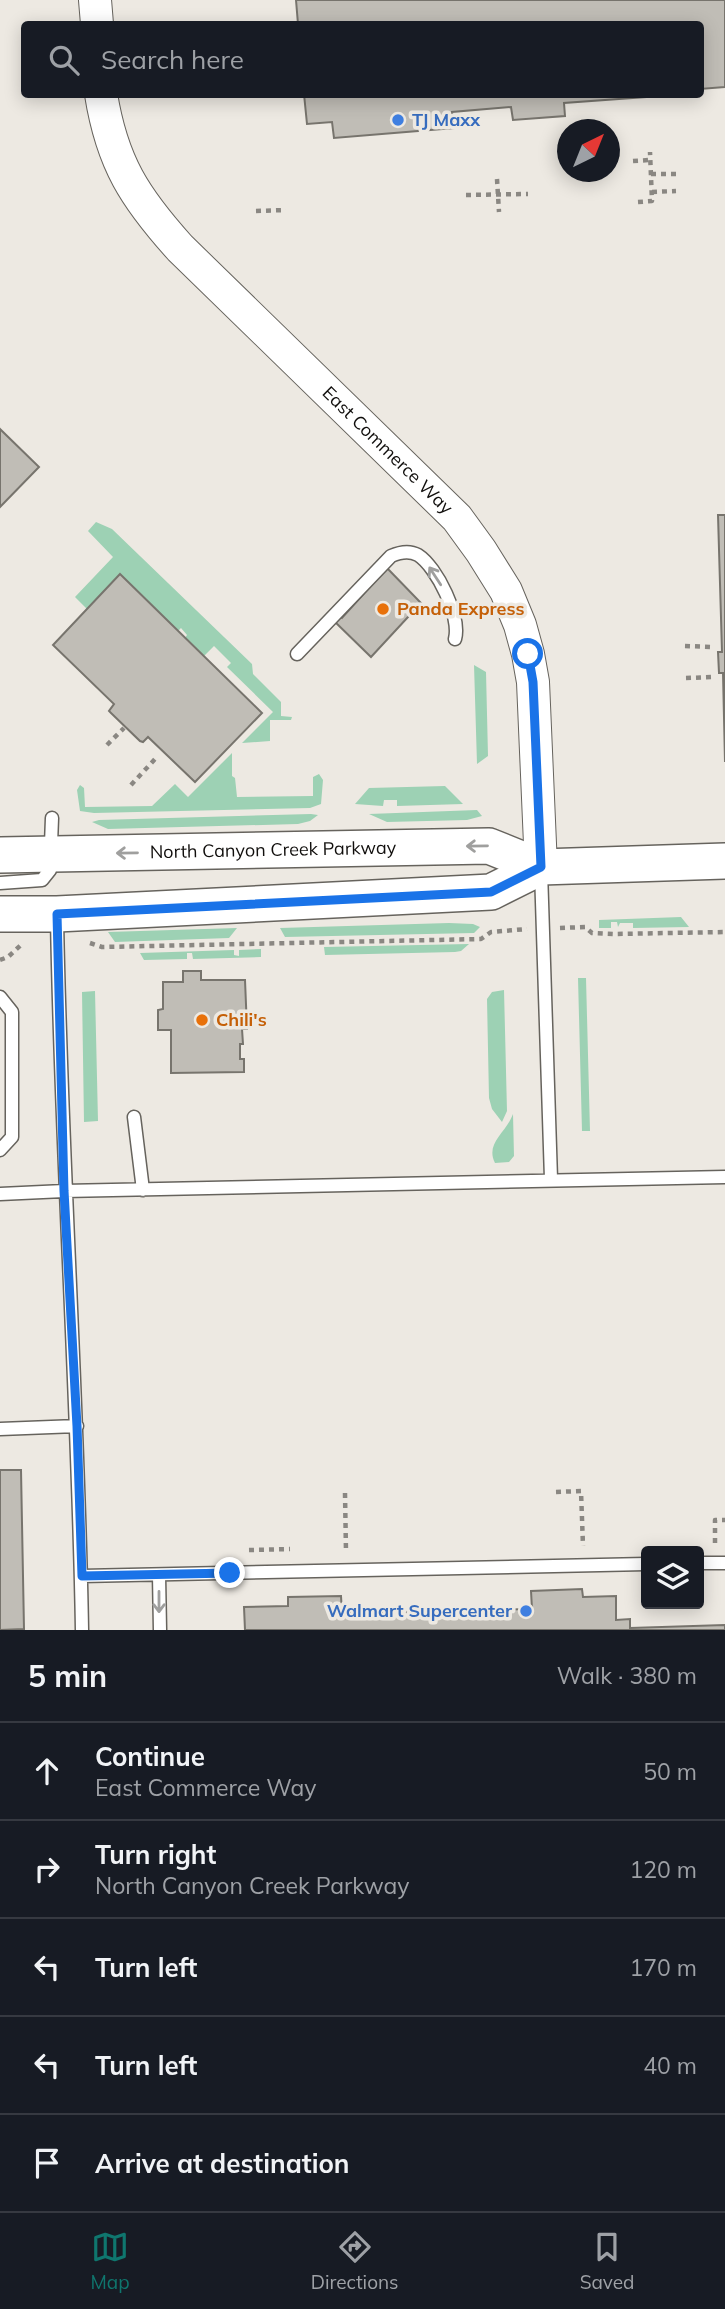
<!DOCTYPE html>
<meta charset="utf-8">
<style>
:root{--surface:#171b24;--page:#20242c;--text:#f1f3f6;--muted:#9ea1a6;--line:#363941;--accent:#0f766e}
body{margin:0;font-family:Mulish,sans-serif;background:var(--page);color:var(--text)}
.controls{position:absolute;right:21px;bottom:21px;display:grid;overflow:hidden;border-radius:7px;box-shadow:0 4px 18px #0003}
.controls button{width:63px;height:63px;display:grid;place-items:center;padding:0;border:0;border-bottom:2px solid var(--line);background:var(--surface);color:var(--text);font:35px sans-serif}
.compass{position:absolute;left:557px;top:119px;width:63px;height:63px;border-radius:50%;background:var(--surface);box-shadow:0 4px 18px #0003;rotate:43deg}
.stop{position:absolute;width:21px;height:21px;margin:-16px;border:5px solid #1a73e8;border-radius:50%;background:#fff}
.stop.end{background:#1a73e8;border-color:#fff;box-shadow:0 2px 7px #0008}
.list{margin:0;padding:0;list-style:none}
h2{display:flex;justify-content:space-between;align-items:center;height:91px;margin:0;padding:0 28px;font-size:30px}
h2 small{font-size:23px;font-weight:400;color:var(--muted)}
.list li{display:grid;grid-template-columns:46px 1fr auto;gap:21px;align-items:center;box-sizing:border-box;height:98px;padding:0 28px;border-top:2px solid var(--line)}
.list b{display:block;font-size:26px;white-space:nowrap}
.list p{margin:0;font-size:23px;white-space:nowrap;color:var(--muted)}
.list em{font-size:23px;font-style:normal;color:var(--muted)}
.icon{flex:none;width:38px;height:38px;fill:none;stroke:currentColor;stroke-width:2;stroke-linecap:round;stroke-linejoin:round}
.map{position:relative;flex:none;width:725px;height:1630px;overflow:hidden}
.search{position:absolute;background:var(--surface);box-shadow:0 4px 18px #0003;left:21px;right:21px;top:21px;height:77px;display:flex;align-items:center;gap:18px;box-sizing:border-box;padding:0 24px;border-radius:7px;color:var(--muted);font-size:26px}
.sheet{height:581px;background:var(--surface)}
nav{display:flex;justify-content:space-around;align-items:center;box-sizing:border-box;height:98px;border-top:2px solid var(--line);background:var(--surface);font-size:19px;color:var(--muted)}
nav a{display:grid;justify-items:center;gap:4px}
nav .on{color:var(--accent)}
.map>svg:first-child{display:block}
</style>
<div class="map">
<svg width="725" height="1630" viewBox="0 0 725 1630">
<rect width="100%" height="100%" fill="#ede9e2"/>
<path fill="#9dd1b4" d="M 96,522 L 112,529 L 252,664 L 253,674 L 281,702 L 281,716 L 292,717 L 291,720 L 270,720 L 270,741 L 242,743 L 273,712 L 227,667 L 231,663 L 214,646 L 204,656 L 185,638 L 187,635 L 181,628 L 178,631 L 120,574 L 87,609 L 75,597 L 113,557 L 88,531 Z
M 474,665 L 486,672 L 488,756 L 477,764 Z
M 232,753 L 232,776 L 235,778 L 237,797 L 313,796 L 313,777 L 319,774 L 323,780 L 321,804 L 310,808 L 94,813 L 80,811 L 77,790 L 80,785 L 84,788 L 85,807 L 152,806 L 175,784 L 188,797 Z
M 445,786 L 463,804 L 397,806 L 397,800 L 384,800 L 383,806 L 355,804 L 369,788 Z
M 477,810 L 482,816 L 467,820 L 387,822 L 369,814 Z
M 311,814 L 318,815 L 310,821 L 298,824 L 108,829 L 92,822 L 99,820 Z
M 681,917 L 689,927 L 633,928 L 633,923 L 620,923 L 618,927 L 617,922 L 611,922 L 611,928 L 599,928 L 599,920 Z
M 449,923 L 473,924 L 480,927 L 474,933 L 285,937 L 280,928 Z
M 237,928 L 229,938 L 115,942 L 108,932 Z
M 469,944 L 461,951 L 455,952 L 325,955 L 324,947 Z
M 261,949 L 261,957 L 193,959 L 192,953 L 187,953 L 187,959 L 144,960 L 140,953 L 234,950 L 234,955 L 239,956 L 239,950 Z
M 578,978 L 586,978 L 590,1131 L 582,1131 Z
M 504,990 L 507,1111 L 502,1122 L 492,1109 L 489,1098 L 487,999 L 492,992 Z
M 95,991 L 98,1121 L 84,1122 L 82,992 Z
M 513,1114 L 514,1156 L 509,1162 L 495,1163 C 485,1143 506,1133 513,1114 Z"/>
<path fill="#c0bdb6" stroke="#77746d" stroke-width="2" d="M 296,0 L 725,0 L 725,87 L 700,89 L 700,24 L 298,24 Z
M 304,94 L 688,94 L 564,103 L 565,116 L 513,120 L 511,107 L 452,112 L 454,128 L 334,138 L 332,122 L 307,124 Z
M 0,429 L 39,467 L 0,507 Z
M 718,515 L 725,515 L 725,762 L 723,673 L 719,673 L 718,652 L 722,652 Z
M 387,568 L 421,603 L 371,657 L 333,620 L 338,615 L 342,618 Z
M 120,574 L 262,713 L 195,782 L 148,737 L 143,742 L 140,741 L 111,713 L 109,711 L 114,704 L 53,645 Z
M 183,971 L 201,971 L 201,980 L 245,980 L 247,1029 L 242,1029 L 243,1044 L 240,1044 L 240,1059 L 244,1059 L 244,1072 L 171,1073 L 171,1030 L 158,1030 L 158,1010 L 163,1009 L 163,982 L 183,982 Z
M 0,1470 L 21,1470 L 24,1629 L 0,1630 Z
M 582,1589 L 583,1597 L 616,1596 L 616,1620 L 630,1619 L 630,1628 L 725,1625 L 725,1630 L 245,1630 L 244,1607 L 288,1606 L 288,1597 L 341,1596 L 342,1613 L 532,1609 L 531,1591 Z"/>
<g fill="none" stroke-linecap="round" stroke-linejoin="round">
<defs>
<path id="service" d="M 297,654 L 391,556 C 400,552 409,550 418,555 C 437,567 461,617 455,639
M 541,871 L 551,1179
M 0,883 L 42,880 L 50,870 L 52,818
M 57,918 C 61,1155 78,1392 82,1630
M 0,997 L 12,1012 L 12,1137 L 0,1150
M 134,1117 L 143,1190
M 0,1194 L 64,1191 L 725,1177
M 0,1429 L 77,1426
M 699,1563 L 725,1563
M 159,1575 L 160,1630
M 82,1576 L 646,1564"/>
<g id="tertiary">
<path d="M 95,0 L 97,24"/>
<path id="s1" d="M 101,94 C 112,163 135,198 180,248 L 457,518 L 481,551 L 506,591 L 520,625 L 528,654 L 533,682 L 541,867"/>
</g>
<g id="secondary">
<path id="s2" d="M 0,855 L 489,846 L 541,867"/>
<path d="M 0,914 L 57,914 L 491,892 L 541,867 L 725,861"/>
</g>
</defs>
<use href="#service" stroke="#66635d" stroke-width="15"/>
<use href="#tertiary" stroke="#66635d" stroke-width="34"/>
<use href="#secondary" stroke="#66635d" stroke-width="38"/>
<path stroke="#8a8782" stroke-width="4.5" stroke-dasharray="5 5" stroke-linecap="butt" d="M 633,161 L 650,160
M 651,174 L 677,174
M 497,179 L 499,212
M 652,192 L 676,191
M 466,195 L 528,194
M 638,202 L 652,201 L 650,152
M 256,211 L 286,210
M 685,646 L 713,647
M 686,678 L 713,677
M 107,745 L 124,728
M 131,785 L 156,758
M 560,928 L 585,927 L 592,933 L 614,934 L 725,932
M 90,943 L 102,947 L 481,939 L 491,932 L 527,929
M 0,960 L 8,957 L 23,943
M 556,1492 L 581,1491 L 583,1546
M 345,1493 L 346,1552
M 715,1543 L 715,1520 L 725,1520
M 249,1550 L 290,1549"/>
<use href="#service" stroke="#fff" stroke-width="12"/>
<use href="#tertiary" stroke="#fff" stroke-width="32"/>
<use href="#secondary" stroke="#fff" stroke-width="35"/>
</g>
<defs><path id="oneway-shaft" d="M-6 0H5M1.5-3L5.5 0L1.5 3" fill="none" stroke-width="1.6" stroke-linecap="round" stroke-linejoin="round" transform="scale(1.75)"/></defs>
<g stroke="#9f9f9e">
<use href="#oneway-shaft" transform="translate(435 576) rotate(-123)"/>
<use href="#oneway-shaft" transform="translate(477 846) rotate(179)"/>
<use href="#oneway-shaft" transform="translate(127 853) rotate(179)"/>
<use href="#oneway-shaft" transform="translate(159 1602) rotate(90)"/>
</g>
<g fill="none" stroke-linecap="round" stroke-linejoin="round">
<path stroke="#1a73e8" stroke-width="9" d="M 230,1573 L 82,1576 L 77,1426 L 64,1191 L 57,914 L 491,892 L 541,867 L 533,682 L 528,654"/>
</g>
<g fill="#3f7fe0" stroke="#ede9e2" stroke-width="2.5">
<circle cx="398" cy="120" r="7"/>
<circle cx="526" cy="1611" r="7"/>
</g>
<g fill="#e8710a" stroke="#ede9e2" stroke-width="2.5">
<circle cx="383" cy="609" r="7"/>
<circle cx="202" cy="1020" r="7"/>
</g>
<g text-anchor="middle" stroke-width="7" stroke-linejoin="round" paint-order="stroke">
<g font-size="18" font-weight="bold" fill="#366cbe" stroke="#ede9e2" text-anchor="start">
<text x="412" y="126">TJ Maxx</text>
<text x="512" y="1617" text-anchor="end">Walmart Supercenter</text>
</g>
<g font-size="18" fill="#100e0c" stroke="#ede9e2">
<text dy="6" stroke="none"><textPath href="#s1" startOffset="466">East Commerce Way</textPath></text>
<text dy="6" stroke="none"><textPath href="#s2" startOffset="273">North Canyon Creek Parkway</textPath></text>
</g>
<g font-size="18" font-weight="bold" fill="#c56008" stroke="#ede9e2" text-anchor="start">
<text x="397" y="615">Panda Express</text>
<text x="216" y="1026">Chili's</text>
</g>
</g>
</svg>
<div class="controls">
<button><svg class="icon" aria-label="layers" viewBox="0 0 24 24"><path d="M12 4l9 5-9 5-9-5zM3 14l9 5 9-5"/></svg></button>
</div>
<svg class="compass" viewBox="-18 -18 36 36"><path d="M0-13l5 13h-10z" fill="#e53935"/><path d="M0 13l5-13h-10z" fill="#9ea1a6"/></svg>
<div class="stop" style="left:528px;top:654px"></div>
<div class="stop end" style="left:230px;top:1573px"></div>
<div class="search"><svg class="icon" aria-label="search" viewBox="0 0 24 24"><circle cx="10" cy="10" r="6"/><path d="M15 15l6 6"/></svg>Search here</div>
</div>
<section class="sheet">
<h2>5 min<small>Walk · 380 m</small></h2>
<ul class="list">
<li><svg class="icon" aria-label="ahead" viewBox="0 0 24 24"><path d="M12 20V5M6 11l6-6 6 6"/></svg><div><b>Continue</b><p>East Commerce Way</p></div><em>50 m</em></li>
<li><svg class="icon" aria-label="right" viewBox="0 0 24 24"><path d="M7 20v-9h11M14 6l5 5-5 5"/></svg><div><b>Turn right</b><p>North Canyon Creek Parkway</p></div><em>120 m</em></li>
<li><svg class="icon" aria-label="left" viewBox="0 0 24 24"><path d="M17 20v-9H6M10 6l-5 5 5 5"/></svg><div><b>Turn left</b></div><em>170 m</em></li>
<li><svg class="icon" aria-label="left" viewBox="0 0 24 24"><path d="M17 20v-9H6M10 6l-5 5 5 5"/></svg><div><b>Turn left</b></div><em>40 m</em></li>
<li><svg class="icon" aria-label="arrive" viewBox="0 0 24 24"><path d="M6 21V4h12l-3 4 3 4H6"/></svg><div><b>Arrive at destination</b></div></li>
</ul>
</section>
<nav>
<a class="on"><svg class="icon" aria-label="map" viewBox="0 0 24 24"><path d="M3 6l6-2 6 2 6-2v14l-6 2-6-2-6 2zM9 4v14M15 6v14"/></svg>Map</a>
<a><svg class="icon" aria-label="directions" viewBox="0 0 24 24"><path d="M12 3l9 9-9 9-9-9zM9 14v-3h6M13 9l2 2-2 2"/></svg>Directions</a>
<a><svg class="icon" aria-label="saved" viewBox="0 0 24 24"><path d="M7 4h10v16l-5-4-5 4z"/></svg>Saved</a>
</nav>
